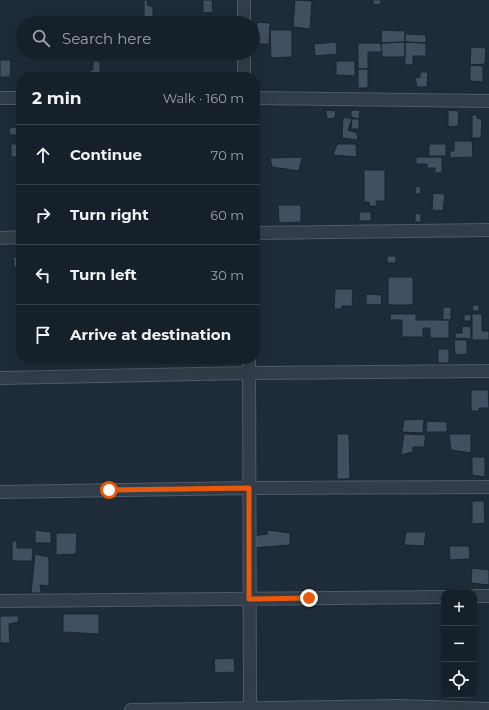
<!DOCTYPE html>
<meta charset="utf-8">
<style>
:root{--surface:#16202a;--page:#1f2832;--text:#f1f3f6;--muted:#9ea3a8;--line:#353e47}
body{margin:0;font-family:Montserrat,sans-serif;background:var(--page);color:var(--text)}
.controls{position:absolute;right:12px;bottom:12px;display:grid;overflow:hidden;border-radius:8px;box-shadow:0 4px 16px #0002}
.controls button{width:36px;height:36px;display:grid;place-items:center;padding:0;border:0;border-bottom:1px solid var(--line);background:var(--surface);color:var(--text);font:20px sans-serif}
.stop{position:absolute;width:12px;height:12px;margin:-9px;border:3px solid #ea580c;border-radius:50%;background:#fff}
.stop.end{background:#ea580c;border-color:#fff;box-shadow:0 1px 4px #0008}
.list{margin:0;padding:0;list-style:none}
h2{display:flex;justify-content:space-between;align-items:center;height:52px;margin:0;padding:0 16px;font-size:17px}
h2 small{font-size:13px;font-weight:400;color:var(--muted)}
.list li{display:grid;grid-template-columns:26px 1fr auto;gap:12px;align-items:center;box-sizing:border-box;height:60px;padding:0 16px;border-top:1px solid var(--line)}
.list b{display:block;font-size:15px;white-space:nowrap}
.list em{font-size:13px;font-style:normal;color:var(--muted)}
.icon{flex:none;width:22px;height:22px;fill:none;stroke:currentColor;stroke-width:2;stroke-linecap:round;stroke-linejoin:round}
.map{position:relative;flex:none;width:489px;height:710px;overflow:hidden}
.search{position:absolute;background:var(--surface);box-shadow:0 4px 16px #0002;left:16px;top:16px;width:244px;height:44px;display:flex;align-items:center;gap:10px;box-sizing:border-box;padding:0 14px;border-radius:22px;color:var(--muted);font-size:15px}
.panel{position:absolute;background:var(--surface);box-shadow:0 4px 16px #0002;left:16px;top:72px;width:244px;height:292px;border-radius:16px}
.map>svg:first-child{display:block}
</style>
<div class="map">
<svg width="489" height="710" viewBox="0 0 489 710">
<rect width="100%" height="100%" fill="#1e2b38"/>
<path fill="#405061" stroke="#19242f" d="M 144,0 L 148,0 L 147,5 L 153,7 L 153,23 L 144,23 Z
M 203,0 L 212,0 L 213,12 L 203,13 Z
M 295,0 L 312,1 L 310,29 L 293,27 Z
M 372,0 L 381,0 L 381,4 L 374,5 Z
M 257,22 L 270,23 L 269,44 L 257,44 Z
M 270,30 L 292,30 L 292,57 L 271,58 Z
M 382,30 L 405,31 L 405,42 L 381,43 Z
M 405,34 L 426,35 L 426,43 L 405,42 Z
M 336,42 L 337,54 L 315,56 L 314,44 Z
M 405,42 L 426,43 L 426,56 L 413,56 L 413,65 L 405,65 Z
M 405,42 L 405,57 L 382,57 L 381,43 Z
M 358,43 L 381,43 L 382,52 L 368,52 L 368,69 L 358,69 Z
M 471,47 L 486,48 L 485,64 L 470,65 Z
M 76,53 L 100,53 L 100,58 L 76,58 Z
M 116,53 L 145,53 L 145,58 L 116,58 Z
M 170,53 L 236,53 L 236,59 L 182,59 L 182,53 Z
M 0,60 L 11,60 L 10,77 L 0,77 Z
M 93,61 L 100,61 L 100,77 L 90,77 L 90,70 L 93,70 Z
M 336,61 L 355,61 L 355,76 L 336,75 Z
M 470,65 L 483,66 L 483,82 L 470,81 Z
M 358,69 L 368,69 L 368,88 L 358,88 Z
M 420,72 L 428,72 L 427,87 L 417,87 L 415,78 L 420,77 Z
M 227,73 L 235,73 L 236,77 L 227,77 Z
M 326,110 L 336,111 L 335,118 L 327,119 Z
M 351,110 L 360,110 L 359,119 L 351,117 Z
M 448,110 L 459,111 L 458,126 L 448,127 Z
M 472,115 L 477,115 L 477,118 L 482,119 L 481,138 L 472,138 Z
M 343,117 L 352,119 L 348,130 L 357,133 L 358,140 L 342,138 Z
M 352,119 L 359,119 L 359,129 L 351,129 Z
M 21,127 L 21,135 L 10,135 L 9,128 Z
M 454,141 L 472,141 L 473,157 L 450,158 L 450,151 L 454,151 Z
M 11,144 L 21,144 L 21,157 L 11,157 Z
M 337,144 L 356,144 L 357,157 L 333,155 Z
M 429,144 L 446,144 L 446,156 L 429,156 Z
M 302,157 L 299,171 L 272,167 L 270,158 Z
M 416,157 L 442,157 L 442,173 L 435,173 L 435,168 L 427,168 L 427,164 L 416,164 Z
M 364,170 L 385,170 L 385,201 L 376,201 L 377,206 L 369,206 L 369,202 L 364,202 Z
M 416,186 L 421,187 L 420,194 L 415,194 Z
M 433,193 L 445,194 L 443,211 L 432,210 Z
M 278,205 L 301,205 L 301,222 L 279,223 Z
M 19,209 L 21,209 L 21,224 L 18,224 Z
M 359,212 L 371,212 L 371,221 L 359,221 Z
M 415,213 L 421,214 L 421,222 L 415,222 Z
M 387,256 L 396,256 L 396,263 L 387,263 Z
M 13,257 L 21,257 L 21,267 L 14,267 Z
M 388,277 L 413,277 L 413,305 L 388,305 Z
M 335,289 L 353,289 L 352,306 L 342,306 L 342,309 L 334,309 Z
M 366,294 L 382,295 L 381,305 L 366,304 Z
M 472,305 L 479,305 L 479,311 L 473,311 Z
M 443,307 L 451,307 L 451,320 L 443,320 Z
M 390,314 L 416,314 L 416,320 L 449,320 L 449,338 L 430,338 L 430,328 L 423,328 L 423,337 L 402,337 L 402,320 L 390,320 Z
M 471,314 L 471,321 L 464,321 L 464,315 Z
M 472,314 L 482,314 L 482,331 L 489,331 L 489,340 L 472,340 Z
M 462,326 L 471,327 L 471,339 L 455,338 L 455,333 L 462,333 Z
M 454,340 L 467,340 L 467,354 L 455,355 Z
M 438,349 L 449,349 L 449,363 L 438,363 Z
M 471,390 L 488,390 L 489,408 L 479,408 L 479,411 L 471,411 Z
M 424,419 L 423,433 L 402,432 L 404,420 Z
M 427,421 L 447,422 L 447,432 L 426,432 Z
M 337,434 L 349,434 L 350,479 L 337,479 Z
M 404,434 L 426,435 L 424,447 L 413,447 L 413,452 L 401,455 Z
M 449,434 L 471,434 L 471,453 L 451,450 Z
M 472,457 L 485,457 L 485,477 L 472,475 Z
M 472,501 L 484,501 L 485,523 L 472,524 Z
M 35,530 L 51,532 L 51,543 L 35,543 Z
M 268,530 L 290,533 L 290,545 L 252,548 L 252,536 L 267,534 Z
M 406,532 L 426,532 L 424,546 L 404,545 Z
M 56,533 L 77,533 L 76,554 L 56,555 Z
M 12,541 L 17,541 L 17,548 L 33,548 L 32,561 L 12,561 Z
M 449,546 L 469,546 L 470,559 L 450,560 Z
M 35,554 L 49,557 L 49,586 L 40,585 L 41,593 L 31,593 Z
M 472,568 L 489,570 L 489,585 L 471,583 Z
M 63,614 L 99,614 L 99,634 L 63,632 Z
M 0,616 L 19,616 L 18,622 L 9,624 L 10,643 L 0,643 Z
M 234,658 L 235,672 L 215,673 L 214,659 Z"/>
<g fill="none" stroke-linecap="round" stroke-linejoin="round">
<defs>
<path id="minor" d="M 244,0 L 244,23
M 244,53 L 244,77
M 0,98 L 21,98
M 255,98 L 489,101
M 255,233 L 489,230
M 0,238 L 21,237
M 249,359 L 250,710
M 0,378 L 249,373 L 489,371
M 0,492 L 249,488 L 489,487
M 474,596 L 489,596
M 0,601 L 444,597
M 131,710 L 399,706 L 489,709"/>
</defs>
<use href="#minor" stroke="#4f5a67" stroke-width="14"/>
<use href="#minor" stroke="#313d48" stroke-width="12"/>
</g>
<g fill="none" stroke-linecap="round" stroke-linejoin="round">
<path stroke="#ea580c" stroke-width="5" d="M 109,490 L 249,488 L 249,599 L 309,598"/>
</g>
</svg>
<div class="controls">
<button>+</button>
<button>−</button>
<button><svg class="icon" aria-label="locate" viewBox="0 0 24 24"><circle cx="12" cy="12" r="6"/><path d="M12 2v4M12 18v4M2 12h4M18 12h4"/></svg></button>
</div>
<div class="stop" style="left:109px;top:490px"></div>
<div class="stop end" style="left:309px;top:598px"></div>
<div class="search"><svg class="icon" aria-label="search" viewBox="0 0 24 24"><circle cx="10" cy="10" r="6"/><path d="M15 15l6 6"/></svg>Search here</div>
<section class="panel">
<h2>2 min<small>Walk · 160 m</small></h2>
<ul class="list">
<li><svg class="icon" aria-label="ahead" viewBox="0 0 24 24"><path d="M12 20V5M6 11l6-6 6 6"/></svg><div><b>Continue</b></div><em>70 m</em></li>
<li><svg class="icon" aria-label="right" viewBox="0 0 24 24"><path d="M7 20v-9h11M14 6l5 5-5 5"/></svg><div><b>Turn right</b></div><em>60 m</em></li>
<li><svg class="icon" aria-label="left" viewBox="0 0 24 24"><path d="M17 20v-9H6M10 6l-5 5 5 5"/></svg><div><b>Turn left</b></div><em>30 m</em></li>
<li><svg class="icon" aria-label="arrive" viewBox="0 0 24 24"><path d="M6 21V4h12l-3 4 3 4H6"/></svg><div><b>Arrive at destination</b></div></li>
</ul>
</section>
</div>
